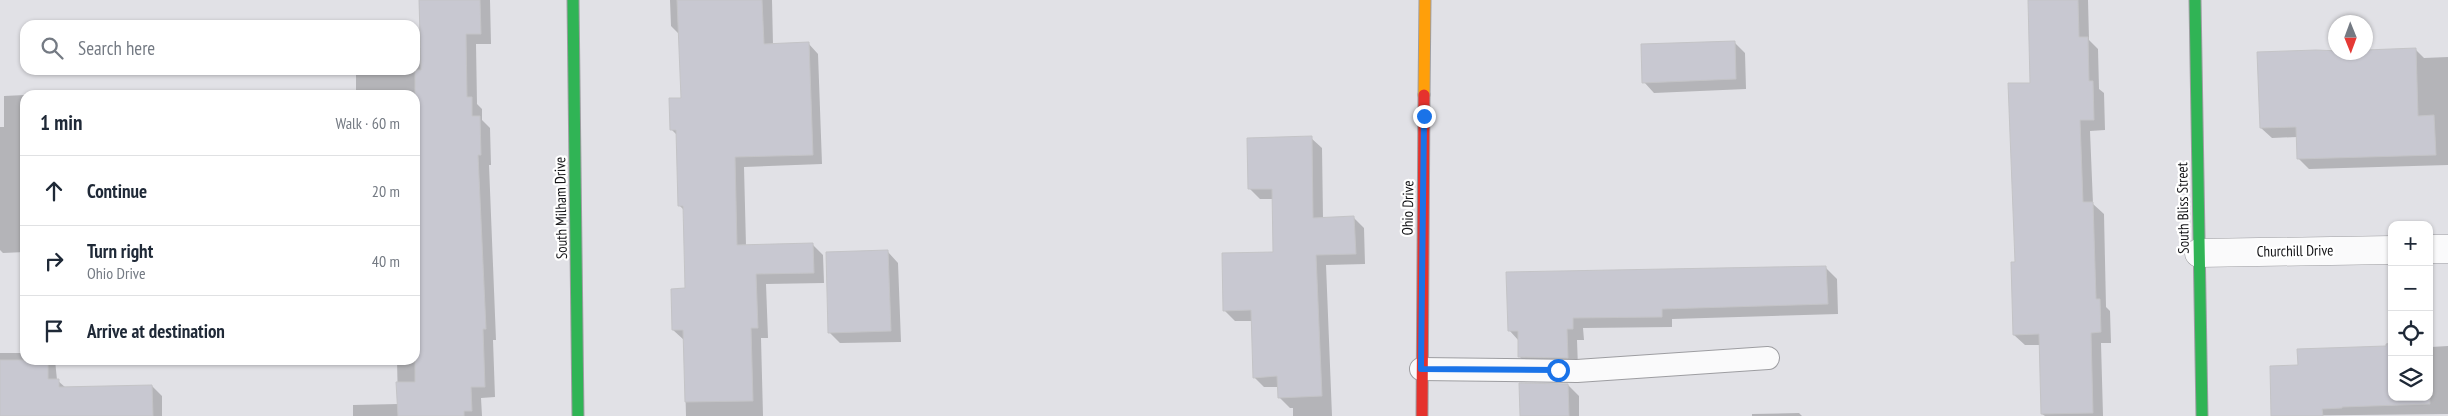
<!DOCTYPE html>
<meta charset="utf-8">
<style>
:root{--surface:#fff;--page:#f6f6f7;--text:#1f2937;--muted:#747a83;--line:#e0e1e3}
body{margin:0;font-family:"PT Sans Narrow",sans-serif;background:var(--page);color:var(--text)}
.controls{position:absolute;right:15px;bottom:15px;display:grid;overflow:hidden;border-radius:10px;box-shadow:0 1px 4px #0004}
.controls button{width:45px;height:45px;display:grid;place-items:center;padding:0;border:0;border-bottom:1px solid var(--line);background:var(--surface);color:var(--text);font:25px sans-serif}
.compass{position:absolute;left:2328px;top:15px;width:45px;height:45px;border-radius:50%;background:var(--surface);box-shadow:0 1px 4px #0004;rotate:179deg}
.stop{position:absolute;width:15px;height:15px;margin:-11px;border:4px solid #1a73e8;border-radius:50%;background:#fff}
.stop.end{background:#1a73e8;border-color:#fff;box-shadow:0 1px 5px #0008}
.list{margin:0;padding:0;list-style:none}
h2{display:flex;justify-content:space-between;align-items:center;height:65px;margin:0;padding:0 20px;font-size:21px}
h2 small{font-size:16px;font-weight:400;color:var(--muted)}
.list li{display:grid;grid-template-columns:32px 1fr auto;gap:15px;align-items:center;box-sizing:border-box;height:70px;padding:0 20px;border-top:1px solid var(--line)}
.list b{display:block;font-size:19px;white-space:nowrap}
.list p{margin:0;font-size:16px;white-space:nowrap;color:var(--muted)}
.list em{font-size:16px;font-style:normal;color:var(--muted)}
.icon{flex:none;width:28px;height:28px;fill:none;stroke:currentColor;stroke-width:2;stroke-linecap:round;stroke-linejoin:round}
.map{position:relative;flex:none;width:2448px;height:416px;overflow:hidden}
.search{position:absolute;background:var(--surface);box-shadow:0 1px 4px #0004;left:20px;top:20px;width:400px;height:55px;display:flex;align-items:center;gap:12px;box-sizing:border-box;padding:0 18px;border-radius:15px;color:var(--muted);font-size:19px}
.panel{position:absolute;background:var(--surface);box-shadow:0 1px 4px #0004;left:20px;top:90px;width:400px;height:275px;border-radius:15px}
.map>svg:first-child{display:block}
</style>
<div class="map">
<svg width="2448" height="416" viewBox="0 0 2448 416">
<rect width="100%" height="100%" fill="#e1e1e6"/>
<path fill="#0003" d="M 419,0 L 490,0 L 491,44 L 476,44 L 477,104 L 482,109 L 482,120 L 490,128 L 491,165 L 489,165 L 496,340 L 493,340 L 495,397 L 481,398 L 482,416 L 353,416 L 353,405 L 398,404 L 397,360 L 415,360 L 415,95 L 356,95 L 356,70 L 415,70 L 415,49 L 421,48 Z
M 670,0 L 772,0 L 773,45 L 808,43 L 818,54 L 822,164 L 744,167 L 746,246 L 813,245 L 823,255 L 824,283 L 766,284 L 768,338 L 761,338 L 763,416 L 686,416 L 684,340 L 673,330 L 687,290 L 684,210 L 679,205 L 677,135 L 671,129 L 682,99 L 680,35 L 671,26 Z
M 2029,0 L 2088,0 L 2089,40 L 2098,49 L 2099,89 L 2104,93 L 2105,130 L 2090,131 L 2093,204 L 2104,214 L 2106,307 L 2110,311 L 2111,343 L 2101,343 L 2103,416 L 2045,416 L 2042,414 L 2041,345 L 2025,345 L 2014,335 L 2016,263 L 2031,84 Z
M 1734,42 L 1745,53 L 1746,89 L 1654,93 L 1644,82 Z
M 2416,50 L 2424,58 L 2448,57 L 2448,165 L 2309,169 L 2298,158 L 2297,137 L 2272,138 L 2261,128 L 2366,51 Z
M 25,95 L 25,252 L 3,253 L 0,250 L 0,127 L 4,127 L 4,96 Z
M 1311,138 L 1322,148 L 1323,219 L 1354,218 L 1364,228 L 1365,264 L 1326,265 L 1332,416 L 1293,416 L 1293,408 L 1290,408 L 1279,397 L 1279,387 L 1264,387 L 1254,377 L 1252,321 L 1235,321 L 1225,311 L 1274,253 L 1273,199 L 1260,199 L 1250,189 Z
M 888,252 L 898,263 L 901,342 L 840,343 L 830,333 Z
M 1826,268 L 1837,279 L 1838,314 L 1672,319 L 1672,327 L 1583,328 L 1584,340 L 1577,340 L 1578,368 L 1530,367 L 1520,357 L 1519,341 L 1509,330 Z
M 2429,345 L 2431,347 L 2448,346 L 2448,414 L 2272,416 L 2392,397 L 2429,397 Z
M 0,353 L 25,353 L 25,360 L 55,360 L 57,380 L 66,388 L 152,386 L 162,396 L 162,416 L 0,416 Z
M 1568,385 L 1579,396 L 1579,416 L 1521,416 Z
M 1799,413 L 1802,416 L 1752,416 L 1752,414 Z"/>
<path fill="#c8c8d1" stroke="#c4c4c7" d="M 419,0 L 480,0 L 481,34 L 466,34 L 467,97 L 472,97 L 472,116 L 480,116 L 481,155 L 478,155 L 486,329 L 483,329 L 485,387 L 471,387 L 472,411 L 464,411 L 464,416 L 398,416 L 396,382 L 415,382 L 415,70 L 421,70 Z
M 677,0 L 762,0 L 764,44 L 809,42 L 813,155 L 735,157 L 737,245 L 813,243 L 814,273 L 756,274 L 758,328 L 751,328 L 753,401 L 685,402 L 683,330 L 672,330 L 671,289 L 685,288 L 683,206 L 678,206 L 676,130 L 670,130 L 669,98 L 681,98 Z
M 2028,0 L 2078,0 L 2079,37 L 2088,37 L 2089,81 L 2093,81 L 2094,120 L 2080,120 L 2083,202 L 2093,202 L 2096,299 L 2100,299 L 2101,332 L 2091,333 L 2093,413 L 2041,414 L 2039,334 L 2013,335 L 2011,262 L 2015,262 L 2008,83 L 2030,83 Z
M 1735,41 L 1736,79 L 1642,83 L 1641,44 Z
M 2416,48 L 2418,116 L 2434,115 L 2436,155 L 2297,159 L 2296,127 L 2260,128 L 2257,52 L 2316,50 L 2366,52 L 2366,50 Z
M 1312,136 L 1313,218 L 1354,216 L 1356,254 L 1316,255 L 1322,396 L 1278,398 L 1277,376 L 1253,378 L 1251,310 L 1223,311 L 1222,253 L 1273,252 L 1272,189 L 1248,189 L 1247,138 Z
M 888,250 L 891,331 L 828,333 L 826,252 Z
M 1826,266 L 1828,304 L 1662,309 L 1662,317 L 1573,318 L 1573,329 L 1567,329 L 1568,358 L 1518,357 L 1518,331 L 1508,331 L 1506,272 Z
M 2392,343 L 2392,397 L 2429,397 L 2429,377 L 2430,404 L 2342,407 L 2342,408 L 2322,409 L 2323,416 L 2271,416 L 2270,366 L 2298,365 L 2297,349 L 2386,346 L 2386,344 Z
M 0,360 L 48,360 L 48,379 L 59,379 L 59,387 L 152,385 L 153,416 L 0,416 Z
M 1519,383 L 1568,384 L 1569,416 L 1520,416 Z"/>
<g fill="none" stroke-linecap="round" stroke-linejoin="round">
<defs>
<path id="lane" d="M 1421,369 L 1577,371 L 1768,358"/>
<path id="street" d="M 2429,249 L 2448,249
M 2199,253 L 2392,250"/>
<path id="fast" d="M 573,0 L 578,416
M 2195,0 L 2202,416"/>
<path id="slow" d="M 1424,95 L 1425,0"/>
<path id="jam" d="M 1422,416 L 1424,95"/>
</defs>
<use href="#lane" stroke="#9d9da1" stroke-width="24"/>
<use href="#street" stroke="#9d9da1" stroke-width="29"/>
<use href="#fast" stroke="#9d9da1" stroke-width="13"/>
<use href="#slow" stroke="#9d9da1" stroke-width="13"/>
<use href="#jam" stroke="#9d9da1" stroke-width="13"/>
<use href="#lane" stroke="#fafafb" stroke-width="22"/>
<use href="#street" stroke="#fafafb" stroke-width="28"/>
<use href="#fast" stroke="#30b455" stroke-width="11"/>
<use href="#slow" stroke="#ff9f0a" stroke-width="11"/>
<use href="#jam" stroke="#e5322d" stroke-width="11"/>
</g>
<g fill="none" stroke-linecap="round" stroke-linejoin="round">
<path stroke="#1a73e8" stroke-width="6" d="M 1424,116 L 1421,369 L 1558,370"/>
</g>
<g text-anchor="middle" stroke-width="4.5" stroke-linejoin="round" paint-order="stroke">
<g font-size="15" fill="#131316" stroke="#fff">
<text transform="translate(561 208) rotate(-91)" y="5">South Milham Drive</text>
<text transform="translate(1408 208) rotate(-89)" y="5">Ohio Drive</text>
<text transform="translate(2183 208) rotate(-91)" y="5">South Bliss Street</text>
<text transform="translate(2295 251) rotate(-1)" y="5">Churchill Drive</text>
</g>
</g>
</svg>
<div class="controls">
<button>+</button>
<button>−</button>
<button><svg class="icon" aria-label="locate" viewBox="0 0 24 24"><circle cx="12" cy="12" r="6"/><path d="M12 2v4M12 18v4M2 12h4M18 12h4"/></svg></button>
<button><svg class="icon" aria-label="layers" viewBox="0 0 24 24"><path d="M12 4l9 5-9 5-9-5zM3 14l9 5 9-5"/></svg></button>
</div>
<svg class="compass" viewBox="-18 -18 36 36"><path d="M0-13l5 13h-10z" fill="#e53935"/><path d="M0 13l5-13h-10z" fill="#747a83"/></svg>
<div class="stop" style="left:1558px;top:370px"></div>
<div class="stop end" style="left:1424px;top:116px"></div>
<div class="search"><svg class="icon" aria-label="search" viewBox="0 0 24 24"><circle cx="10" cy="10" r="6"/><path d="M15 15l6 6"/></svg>Search here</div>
<section class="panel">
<h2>1 min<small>Walk · 60 m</small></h2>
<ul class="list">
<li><svg class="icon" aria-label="ahead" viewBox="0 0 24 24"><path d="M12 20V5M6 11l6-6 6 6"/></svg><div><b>Continue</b></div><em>20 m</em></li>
<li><svg class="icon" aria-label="right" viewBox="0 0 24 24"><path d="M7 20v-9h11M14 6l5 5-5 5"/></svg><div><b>Turn right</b><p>Ohio Drive</p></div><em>40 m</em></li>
<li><svg class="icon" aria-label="arrive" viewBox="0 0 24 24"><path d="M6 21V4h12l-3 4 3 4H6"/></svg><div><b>Arrive at destination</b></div></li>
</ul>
</section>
</div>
